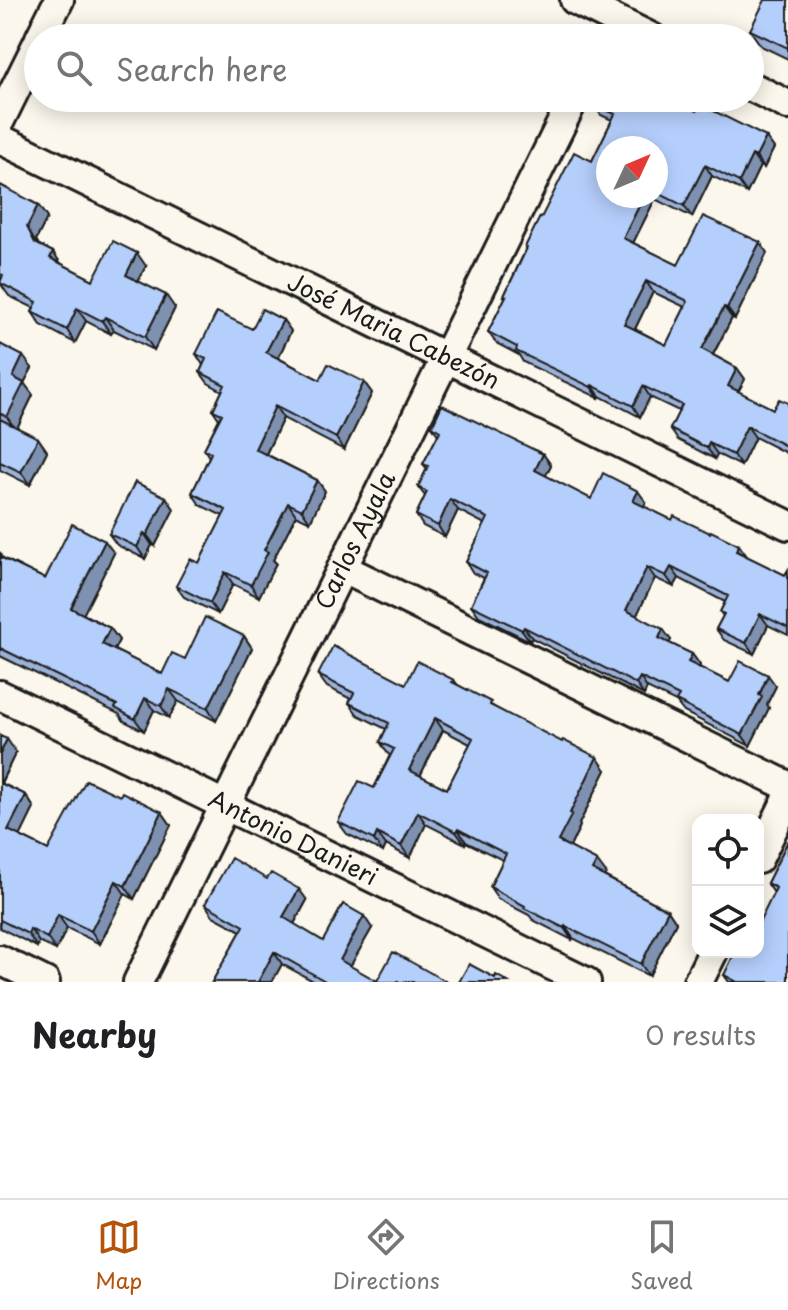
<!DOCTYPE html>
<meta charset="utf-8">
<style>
:root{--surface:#fff;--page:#f6f6f6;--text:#202124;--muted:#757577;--line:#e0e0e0;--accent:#b45309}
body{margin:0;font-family:"Playpen Sans",sans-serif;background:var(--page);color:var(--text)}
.controls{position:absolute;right:24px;bottom:24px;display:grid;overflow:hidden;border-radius:16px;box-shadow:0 4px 20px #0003}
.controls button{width:72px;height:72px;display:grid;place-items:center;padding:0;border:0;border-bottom:2px solid var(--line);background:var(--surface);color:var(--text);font:40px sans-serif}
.compass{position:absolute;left:596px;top:136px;width:72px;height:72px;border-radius:50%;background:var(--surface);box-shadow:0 4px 20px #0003;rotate:46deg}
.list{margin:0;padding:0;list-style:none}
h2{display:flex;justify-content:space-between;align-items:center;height:104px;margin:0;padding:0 32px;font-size:34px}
h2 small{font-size:26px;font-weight:400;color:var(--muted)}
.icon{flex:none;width:44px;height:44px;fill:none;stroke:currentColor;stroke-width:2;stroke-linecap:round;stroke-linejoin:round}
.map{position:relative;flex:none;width:788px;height:982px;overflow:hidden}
.search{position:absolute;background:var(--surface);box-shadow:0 4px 20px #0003;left:24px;right:24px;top:24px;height:88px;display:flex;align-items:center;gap:20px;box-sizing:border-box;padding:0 28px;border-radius:44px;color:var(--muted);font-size:30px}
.sheet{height:216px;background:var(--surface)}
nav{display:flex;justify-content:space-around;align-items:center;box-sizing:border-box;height:112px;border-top:2px solid var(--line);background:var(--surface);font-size:22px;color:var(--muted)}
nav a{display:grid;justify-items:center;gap:4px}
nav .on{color:var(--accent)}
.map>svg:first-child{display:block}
</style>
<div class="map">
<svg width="788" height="982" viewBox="0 0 788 982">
<rect width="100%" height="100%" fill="#fbf7ec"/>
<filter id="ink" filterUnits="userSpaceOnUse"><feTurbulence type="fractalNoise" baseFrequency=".0125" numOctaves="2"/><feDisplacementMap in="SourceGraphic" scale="16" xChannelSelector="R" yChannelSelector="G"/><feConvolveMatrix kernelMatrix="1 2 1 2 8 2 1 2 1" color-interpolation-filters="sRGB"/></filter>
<g filter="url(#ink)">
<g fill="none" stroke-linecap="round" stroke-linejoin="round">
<defs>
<g id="street">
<path d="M 575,0 L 652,38"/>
<path d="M 40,38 L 59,0"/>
<path d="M 750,86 L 788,105"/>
<path d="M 0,120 L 38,43"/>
<path id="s1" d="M 0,139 L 788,525"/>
<path d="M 342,568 L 788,786"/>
<path id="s2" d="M 0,695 L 586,982"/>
<path d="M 758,859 L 788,798"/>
<path d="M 0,960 L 45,982"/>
<path id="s3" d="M 138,982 L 574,98"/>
<path d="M 698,982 L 713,952"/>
</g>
</defs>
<use href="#street" stroke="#1c1c1c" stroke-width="34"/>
<use href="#street" stroke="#fbf7ec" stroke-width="28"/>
</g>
<path fill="#9cb2d9" stroke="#1c1c1c" stroke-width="2" fill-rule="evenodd" d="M 788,0 L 788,59 L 761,46 L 750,30 Z
M 593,104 L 697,111 L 766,137 L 774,148 L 764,168 L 760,166 L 747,193 L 712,176 L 692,217 L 655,199 L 633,243 L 678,265 L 760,242 L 767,253 L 735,319 L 732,318 L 713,355 L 737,368 L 745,379 L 738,392 L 773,409 L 788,403 L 788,454 L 755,437 L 741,466 L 717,454 L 715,459 L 678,440 L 670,429 L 679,411 L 650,397 L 640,417 L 600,396 L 599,398 L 523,362 L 519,355 L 496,343 L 488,332 L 505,298 L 504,296 L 526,249 L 525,247 L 541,218 L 592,161 L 612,120 L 601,115 ZM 656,148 L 656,196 L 608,196 ZM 653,292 L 685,307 L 666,345 L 635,329 Z
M 0,185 L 38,205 L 47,218 L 36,240 L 39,245 L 53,252 L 60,263 L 93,280 L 146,266 L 138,281 L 175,308 L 154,350 L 114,330 L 111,334 L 86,321 L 75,343 L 41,325 L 32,312 L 34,308 L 9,296 L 0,283 Z
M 283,320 L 291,331 L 278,358 L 320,380 L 364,382 L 372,393 L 344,450 L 283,418 L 266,454 L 317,480 L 325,491 L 310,522 L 296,515 L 273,560 L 276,563 L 259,597 L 233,584 L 218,614 L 184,597 L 176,586 L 199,563 L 223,516 L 200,505 L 192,493 L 209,457 L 204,449 L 219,419 L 213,410 L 222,391 L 208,383 L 200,372 L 203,365 L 196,354 L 252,329 Z
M 0,344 L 32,368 L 24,383 L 33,395 L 17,428 L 38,438 L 47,451 L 30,485 L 0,470 Z
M 432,426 L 543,454 L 551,465 L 545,476 L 591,499 L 646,502 L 643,506 L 785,575 L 788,570 L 788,635 L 768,625 L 754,654 L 724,640 L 716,629 L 723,616 L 720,612 L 725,602 L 679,578 L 674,587 L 655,578 L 636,616 L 671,640 L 669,643 L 692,654 L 700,665 L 699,667 L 729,682 L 776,686 L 767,704 L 769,708 L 750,746 L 684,712 L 676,702 L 647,688 L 644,695 L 532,638 L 530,641 L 479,616 L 471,605 L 484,578 L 473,573 L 466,562 L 485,524 L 458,510 L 445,537 L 423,526 L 416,515 L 425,496 L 418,487 L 427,469 L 423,464 L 438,435 Z
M 166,497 L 174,509 L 155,546 L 152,545 L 145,559 L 117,545 L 109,534 Z
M 0,552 L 3,558 L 45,579 L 114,553 L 83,614 L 110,628 L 119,640 L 114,650 L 162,674 L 185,659 L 244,636 L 252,648 L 216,721 L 178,701 L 169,718 L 154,710 L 144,731 L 124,721 L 119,714 L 0,656 Z
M 318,675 L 406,684 L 454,680 L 458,685 L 496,708 L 606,770 L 579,824 L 580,826 L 570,847 L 606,873 L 604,876 L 668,910 L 676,922 L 649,976 L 573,938 L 572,940 L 533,920 L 529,915 L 498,899 L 490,887 L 503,860 L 466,842 L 465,844 L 426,824 L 410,858 L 386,845 L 383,852 L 347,834 L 338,822 L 374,788 L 390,755 L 388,754 L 380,742 L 386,729 L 358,715 L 349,703 L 351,699 L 327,687 ZM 443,730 L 470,744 L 447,789 L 420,776 Z
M 0,736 L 16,752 L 1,783 L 26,795 L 34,808 L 20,836 L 48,850 L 120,796 L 162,812 L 171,825 L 134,899 L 125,894 L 100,944 L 67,928 L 56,950 L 39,942 L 37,947 L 0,928 Z
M 788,841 L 788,982 L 729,982 L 724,975 L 758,952 L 774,893 L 767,883 Z
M 307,900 L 294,924 L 323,941 L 372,928 L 350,966 L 377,981 L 447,982 L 315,982 L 282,964 L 272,982 L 212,982 L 241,931 L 213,916 L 205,904 Z"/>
<path fill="#7f91b0" stroke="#1c1c1c" stroke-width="2" d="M 766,137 L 774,148 L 764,168 L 756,157 Z
M 752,155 L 760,166 L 747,193 L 739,182 Z
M 705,165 L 712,176 L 692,217 L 684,206 Z
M 644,196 L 653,196 L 655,199 L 630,249 L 623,238 Z
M 38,205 L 47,218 L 36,240 L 44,256 L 35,243 L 27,227 Z
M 760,242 L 767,253 L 735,319 L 727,308 Z
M 53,252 L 62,265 L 50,258 Z
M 137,253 L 146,266 L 134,288 L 126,275 Z
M 646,281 L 653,292 L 632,335 L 624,324 Z
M 166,295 L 175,308 L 154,350 L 145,337 Z
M 724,307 L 732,318 L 710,360 L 702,349 Z
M 77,308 L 86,321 L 75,343 L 67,330 Z
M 105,317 L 114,330 L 111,334 L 102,321 Z
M 283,320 L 291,331 L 275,364 L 266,352 Z
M 23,356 L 32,368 L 24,383 L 33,395 L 16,430 L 7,417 L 13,377 Z
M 737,368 L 745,379 L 735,397 L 728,386 Z
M 364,382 L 372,393 L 344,450 L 336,438 Z
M 592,385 L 600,396 L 599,398 L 591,387 Z
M 643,386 L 650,397 L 640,417 L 633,406 Z
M 275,406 L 283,418 L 263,460 L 255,449 Z
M 747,426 L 755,437 L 741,466 L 733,455 Z
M 38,438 L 47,451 L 30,485 L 21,472 Z
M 709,443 L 717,454 L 715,459 L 707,448 Z
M 543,454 L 551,465 L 543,481 L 535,470 Z
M 317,480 L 325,491 L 310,522 L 302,510 Z
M 638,491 L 646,502 L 641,512 L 633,501 Z
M 166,497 L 174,509 L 155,546 L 147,535 Z
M 450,499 L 458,510 L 445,537 L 438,526 Z
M 288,503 L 296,515 L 273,560 L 276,563 L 259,597 L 251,585 L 264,550 Z
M 144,533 L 152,545 L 145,559 L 137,547 Z
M 105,541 L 114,553 L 80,621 L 71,608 Z
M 739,545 L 747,556 L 736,551 Z
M 647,567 L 655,578 L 634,621 L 626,610 Z
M 671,567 L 679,578 L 674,587 L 666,576 Z
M 225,572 L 233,584 L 218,614 L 210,603 Z
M 760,614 L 768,625 L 754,654 L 746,643 Z
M 524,627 L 532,638 L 530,641 L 522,630 Z
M 110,628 L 119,640 L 111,656 L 102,644 Z
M 663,629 L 671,640 L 666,649 L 659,638 Z
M 244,636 L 252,648 L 216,721 L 208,708 Z
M 692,654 L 700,665 L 696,673 L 688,662 Z
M 768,675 L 776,686 L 767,704 L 769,708 L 750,746 L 742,735 Z
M 640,677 L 647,688 L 644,695 L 636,684 Z
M 169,689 L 178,701 L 169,718 L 161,706 Z
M 145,698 L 154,710 L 144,731 L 135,719 Z
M 435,718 L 443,730 L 417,782 L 409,770 Z
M 7,739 L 16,752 L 0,784 L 0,754 Z
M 597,757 L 606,770 L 579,824 L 580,826 L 567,853 L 558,841 L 570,813 Z
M 26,795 L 34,808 L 17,843 L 8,830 Z
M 162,812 L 171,825 L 134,899 L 125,886 Z
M 418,812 L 426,824 L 410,858 L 401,846 Z
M 458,829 L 466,842 L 465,844 L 456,832 Z
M 377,833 L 386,845 L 383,852 L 374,840 Z
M 597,861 L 606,873 L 601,882 L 592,870 Z
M 116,881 L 125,894 L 100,944 L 91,931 Z
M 299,889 L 307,900 L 291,929 L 283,917 Z
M 668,910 L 676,922 L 649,976 L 641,964 Z
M 58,915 L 67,928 L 56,950 L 47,938 Z
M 364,916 L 372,928 L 347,972 L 340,960 Z
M 565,926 L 573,938 L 572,940 L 564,928 Z
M 30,929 L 39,942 L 37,947 L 28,934 Z
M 274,952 L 282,964 L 272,982 L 258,982 Z"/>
<path fill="#b5cffc" stroke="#1c1c1c" stroke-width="2" fill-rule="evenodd" d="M 765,0 L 788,0 L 788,48 L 750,30 Z
M 596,98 L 670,98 L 697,111 L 700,104 L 766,137 L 756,157 L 752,155 L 739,182 L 705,165 L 684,206 L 656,192 L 656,148 L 608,148 L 608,196 L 644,196 L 623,238 L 678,265 L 703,216 L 760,242 L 727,308 L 724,307 L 702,349 L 737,368 L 728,386 L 773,409 L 779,399 L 788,403 L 788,447 L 747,426 L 733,455 L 709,443 L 707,448 L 670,429 L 682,405 L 643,386 L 633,406 L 592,385 L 591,387 L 516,351 L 517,347 L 488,332 L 506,296 L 504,296 L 527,248 L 525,247 L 540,217 L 541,218 L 574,152 L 592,161 L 615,114 L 593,104 ZM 646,281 L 686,300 L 687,303 L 666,345 L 624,324 Z
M 0,185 L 38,205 L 27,227 L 35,243 L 53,252 L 50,258 L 93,280 L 113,241 L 137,253 L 126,275 L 166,295 L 145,337 L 105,317 L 102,321 L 77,308 L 67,330 L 32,312 L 37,302 L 0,283 L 3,275 L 0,274 Z
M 262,309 L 283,320 L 266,352 L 320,380 L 328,364 L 364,382 L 336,438 L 275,406 L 255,449 L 317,480 L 302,510 L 288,503 L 264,550 L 268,552 L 251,585 L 225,572 L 210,603 L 176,586 L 190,559 L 199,563 L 226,510 L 192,493 L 211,453 L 204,449 L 222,414 L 213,410 L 225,385 L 200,372 L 206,359 L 196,354 L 217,312 L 252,329 Z
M 0,344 L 23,356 L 13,377 L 24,383 L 7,417 L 0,413 Z
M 442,405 L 543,454 L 535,470 L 591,499 L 603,473 L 638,491 L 633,501 L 672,520 L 674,516 L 710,533 L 711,531 L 739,545 L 736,551 L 785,575 L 788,570 L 788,628 L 760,614 L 746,643 L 716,629 L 724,614 L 720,612 L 728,596 L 671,567 L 666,576 L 647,567 L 626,610 L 663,629 L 659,638 L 692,654 L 688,662 L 729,682 L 740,661 L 768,675 L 759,695 L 762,697 L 742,735 L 676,701 L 679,696 L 640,677 L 636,684 L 524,627 L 522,630 L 471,605 L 487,573 L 466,562 L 488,518 L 450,499 L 438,526 L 416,515 L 427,492 L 418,487 L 428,466 L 423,464 L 440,431 L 432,426 Z
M 0,419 L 38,438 L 21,472 L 0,462 Z
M 135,482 L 166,497 L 147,535 L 144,533 L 137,547 L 109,534 Z
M 72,524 L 105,541 L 71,608 L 110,628 L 102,644 L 162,674 L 172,653 L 185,659 L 205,617 L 244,636 L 208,708 L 169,689 L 161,706 L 145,698 L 135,719 L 115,708 L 117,705 L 0,648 L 0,557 L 45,579 Z
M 333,646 L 406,684 L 417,661 L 454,680 L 452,682 L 491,702 L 490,705 L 562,742 L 563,740 L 597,757 L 570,813 L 572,814 L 558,841 L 597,861 L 592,870 L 668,910 L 641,964 L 565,926 L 564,928 L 524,908 L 525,906 L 490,887 L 506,854 L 458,829 L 456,832 L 418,812 L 401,846 L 377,833 L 374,840 L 338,822 L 359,781 L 374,788 L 394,749 L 380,742 L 389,723 L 349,703 L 354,693 L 318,675 ZM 435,718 L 473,738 L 447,789 L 409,770 Z
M 0,736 L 7,739 L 0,754 Z
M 86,780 L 120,796 L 122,792 L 162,812 L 125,886 L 116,881 L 91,931 L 58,915 L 47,938 L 30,929 L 28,934 L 0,920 L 0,783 L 26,795 L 8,830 L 48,850 Z
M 788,841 L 788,982 L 737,982 L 724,975 L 735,952 L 758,952 L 758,925 L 776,888 L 767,883 Z
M 231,858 L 267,879 L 271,873 L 299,889 L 283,917 L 323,941 L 343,904 L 364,916 L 340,960 L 377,981 L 393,952 L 447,982 L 327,982 L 274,952 L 258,982 L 212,982 L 244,926 L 205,904 Z
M 469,964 L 495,978 L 496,975 L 508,982 L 459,982 Z"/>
</g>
<g text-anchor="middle" stroke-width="6" stroke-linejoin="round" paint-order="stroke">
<g font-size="24" fill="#1c1c1c" stroke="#fbf7ec">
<text dy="8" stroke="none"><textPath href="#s1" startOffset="438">José Maria Cabezón</textPath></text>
<text dy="8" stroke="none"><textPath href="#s3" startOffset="492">Carlos Ayala</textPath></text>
<text dy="8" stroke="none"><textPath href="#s2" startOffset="326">Antonio Danieri</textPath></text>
</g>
</g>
</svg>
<div class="controls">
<button><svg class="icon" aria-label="locate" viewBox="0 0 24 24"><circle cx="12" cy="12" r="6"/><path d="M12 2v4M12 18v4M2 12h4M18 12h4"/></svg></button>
<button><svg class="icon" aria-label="layers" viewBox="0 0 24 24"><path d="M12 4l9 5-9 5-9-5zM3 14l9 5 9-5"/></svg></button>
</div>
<svg class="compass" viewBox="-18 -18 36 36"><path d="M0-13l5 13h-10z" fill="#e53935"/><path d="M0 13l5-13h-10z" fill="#757577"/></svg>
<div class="search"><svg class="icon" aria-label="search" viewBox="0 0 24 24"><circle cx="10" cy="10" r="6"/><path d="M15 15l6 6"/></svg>Search here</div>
</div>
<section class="sheet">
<h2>Nearby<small>0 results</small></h2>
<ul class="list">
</ul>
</section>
<nav>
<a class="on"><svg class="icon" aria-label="map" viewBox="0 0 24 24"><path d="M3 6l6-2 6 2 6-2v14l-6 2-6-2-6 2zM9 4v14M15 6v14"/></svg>Map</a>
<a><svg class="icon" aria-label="directions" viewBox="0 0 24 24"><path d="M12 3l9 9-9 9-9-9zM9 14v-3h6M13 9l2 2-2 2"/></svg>Directions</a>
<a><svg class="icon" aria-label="saved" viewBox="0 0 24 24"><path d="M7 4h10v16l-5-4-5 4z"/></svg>Saved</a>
</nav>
